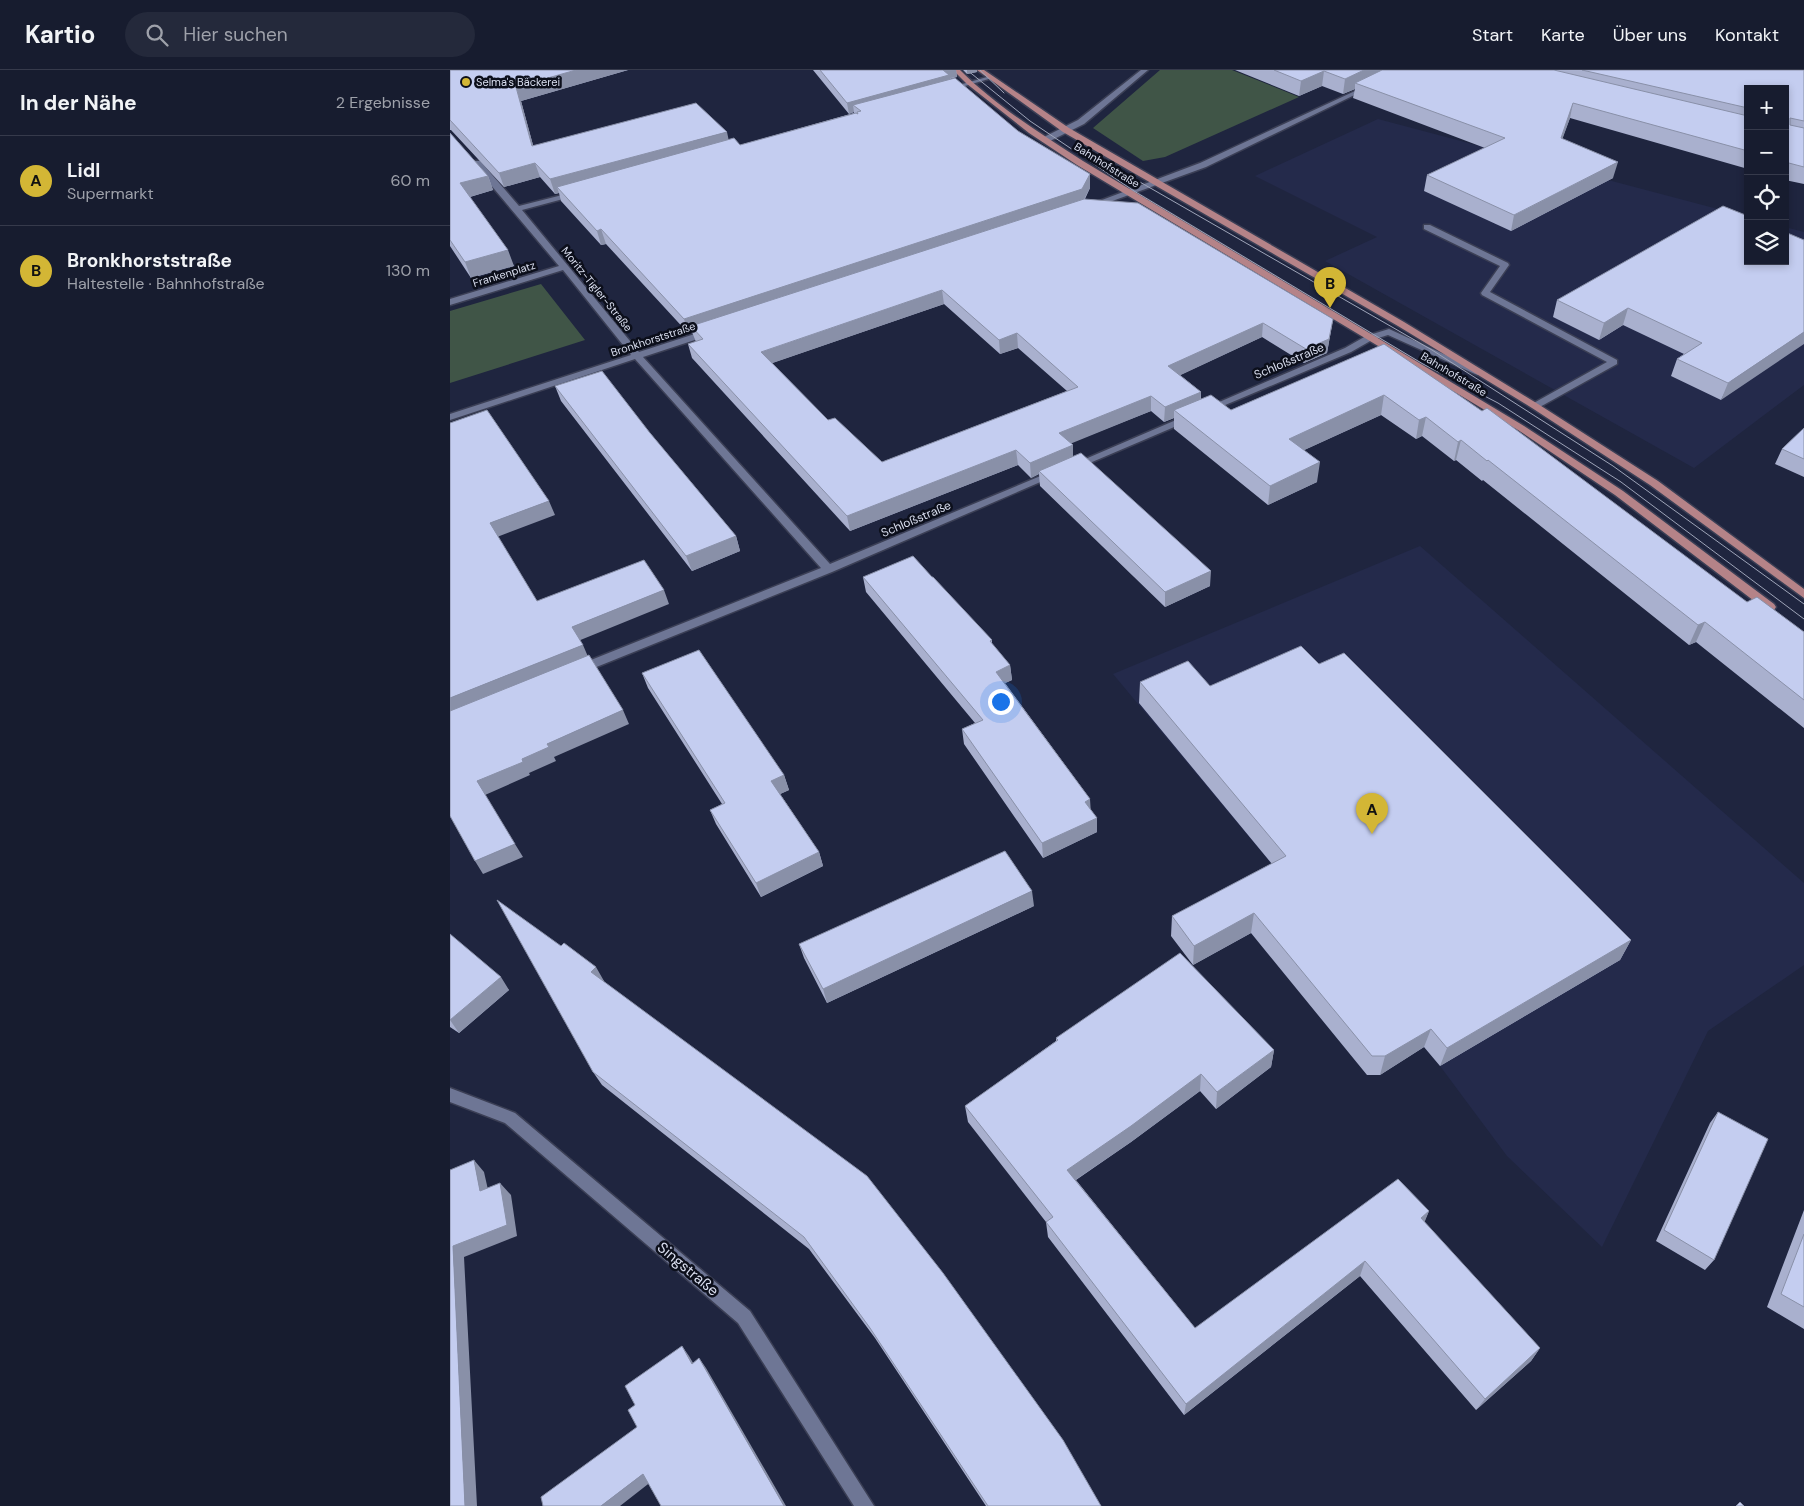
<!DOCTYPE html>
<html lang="de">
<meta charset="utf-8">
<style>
:root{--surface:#171c2f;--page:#24293b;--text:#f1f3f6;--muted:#9ea1aa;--line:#363a4b;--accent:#d3b635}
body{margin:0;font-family:"DM Sans",sans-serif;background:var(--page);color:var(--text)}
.controls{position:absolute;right:15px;top:15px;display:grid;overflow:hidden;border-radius:0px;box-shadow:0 2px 8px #0003}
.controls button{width:45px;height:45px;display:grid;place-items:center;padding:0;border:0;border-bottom:1px solid var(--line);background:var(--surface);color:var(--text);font:25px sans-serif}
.you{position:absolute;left:550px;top:631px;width:18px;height:18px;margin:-12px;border:4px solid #fff;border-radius:50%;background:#1a73e8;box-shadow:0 0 0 8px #1a73e833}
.badge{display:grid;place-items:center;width:32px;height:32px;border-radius:50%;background:var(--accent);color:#111;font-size:16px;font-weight:700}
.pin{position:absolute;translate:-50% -41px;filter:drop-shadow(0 1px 2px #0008)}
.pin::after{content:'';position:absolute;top:26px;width:18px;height:15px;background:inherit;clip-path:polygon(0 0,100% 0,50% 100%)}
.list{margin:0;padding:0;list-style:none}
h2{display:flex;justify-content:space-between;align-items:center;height:65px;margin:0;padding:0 20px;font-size:21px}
h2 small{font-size:16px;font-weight:400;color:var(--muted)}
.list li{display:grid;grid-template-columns:32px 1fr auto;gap:15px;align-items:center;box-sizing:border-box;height:90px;padding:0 20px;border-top:1px solid var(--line)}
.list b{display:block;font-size:19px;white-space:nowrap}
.list p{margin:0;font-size:16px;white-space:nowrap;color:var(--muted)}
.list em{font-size:16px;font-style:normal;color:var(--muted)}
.icon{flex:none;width:28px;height:28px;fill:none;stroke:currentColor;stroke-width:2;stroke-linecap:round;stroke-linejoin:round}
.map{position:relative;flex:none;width:1354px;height:1436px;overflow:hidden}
header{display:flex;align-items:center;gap:30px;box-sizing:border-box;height:70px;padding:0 25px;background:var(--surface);border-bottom:1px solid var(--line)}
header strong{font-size:24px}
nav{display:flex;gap:28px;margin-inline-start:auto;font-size:18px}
.search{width:350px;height:45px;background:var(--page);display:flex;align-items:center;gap:12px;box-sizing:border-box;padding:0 18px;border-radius:28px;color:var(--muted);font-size:19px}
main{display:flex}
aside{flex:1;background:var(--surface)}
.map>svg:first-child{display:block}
</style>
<header>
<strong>Kartio</strong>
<div class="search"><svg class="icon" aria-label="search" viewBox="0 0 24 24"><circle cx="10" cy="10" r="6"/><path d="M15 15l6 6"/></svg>Hier suchen</div>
<nav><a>Start</a><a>Karte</a><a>Über uns</a><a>Kontakt</a></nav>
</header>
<main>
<aside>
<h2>In der Nähe<small>2 Ergebnisse</small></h2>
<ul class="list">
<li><span class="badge">A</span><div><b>Lidl</b><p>Supermarkt</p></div><em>60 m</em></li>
<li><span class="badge">B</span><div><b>Bronkhorststraße</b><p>Haltestelle · Bahnhofstraße</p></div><em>130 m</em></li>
</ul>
</aside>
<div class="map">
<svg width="1354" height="1436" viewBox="0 0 1354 1436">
<rect width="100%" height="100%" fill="#1f253f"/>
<path fill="#242a4b" d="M 928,49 L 1298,147 L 1298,191 L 1335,191 L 1335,157 L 1354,162 L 1354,315 L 1244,398 L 875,191 L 927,167 L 805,106 Z
M 970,476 L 1354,813 L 1354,895 L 1258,961 L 1152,1177 L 1057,1086 L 990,996 L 663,604 Z"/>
<path fill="#405547" d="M 710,0 L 782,0 L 849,27 L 715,87 L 693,91 L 643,58 Z
M 91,214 L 135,270 L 0,313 L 0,241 Z"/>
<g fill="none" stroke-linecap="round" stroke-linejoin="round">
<defs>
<path id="minor" d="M 691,0 L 698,0 L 634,54 L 598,72 L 592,72 L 592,68 L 628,50 Z
M 537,7 L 542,8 L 498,21 L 495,19 Z
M 918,15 L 923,16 L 756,97 L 643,138 L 636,136 L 750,93 Z
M 24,91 L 30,91 L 69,136 L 128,121 L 128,125 L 72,140 L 189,282 L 257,260 L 263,260 L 263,264 L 193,287 L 380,494 L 600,402 L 604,401 L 609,404 L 382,502 L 134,602 L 126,602 L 124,599 L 126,596 L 371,498 L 185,289 L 0,350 L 0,344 L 181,285 L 113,200 L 0,235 L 0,229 L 109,196 L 24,95 Z
M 974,155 L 980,155 L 1058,193 L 1059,195 L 1040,222 L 1167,290 L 1167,294 L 1088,338 L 1082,338 L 1082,334 L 1157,292 L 1032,225 L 1031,223 L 1050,196 L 974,159 Z
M 939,259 L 1033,302 L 1028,305 L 1025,304 L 938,265 L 922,270 L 901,282 L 761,341 L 755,341 L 753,339 L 895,278 L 916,266 Z
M 740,344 L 743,345 L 743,349 L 628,398 L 624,399 L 619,396 Z
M 0,1018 L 65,1043 L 300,1241 L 424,1436 L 404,1436 L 288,1253 L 55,1053 L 0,1032 Z"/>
<path id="major" d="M 503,0 L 510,0 C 546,36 591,64 633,91 L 1074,356 L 1173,421 L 1324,534 L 1326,537 L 1324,540 L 1316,540 L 1165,425 L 1068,360 L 627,95 L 579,63 L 517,14 Z
M 527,0 L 534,0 L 619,58 L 954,252 L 1088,334 L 1208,411 L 1354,519 L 1354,528 L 1200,415 L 1082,338 L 948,256 L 613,62 Z"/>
</defs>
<use href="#minor" stroke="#3b3f55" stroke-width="3"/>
<use href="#major" stroke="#3b3f55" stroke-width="3"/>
<use href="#minor" fill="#6e7695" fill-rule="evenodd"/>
<use href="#major" fill="#b58388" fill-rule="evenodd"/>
<path stroke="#9ea4b8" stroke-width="1" d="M 517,0 L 580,51 L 684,121 L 973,294 L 1048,333 L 1171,412 L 1354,549
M 530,0 L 554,23
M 629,77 L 982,280 L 1163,396 L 1354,534"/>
</g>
<path fill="#a9b0ce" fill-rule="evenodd" d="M 0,0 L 178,0 L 71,31 L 83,75 L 279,70 L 290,75 L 404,43 L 404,42 L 399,44 L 363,0 L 506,0 L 507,7 L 500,9 L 568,61 L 640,118 L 635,129 L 883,249 L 877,283 L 854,293 L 812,267 L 730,305 L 751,322 L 751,329 L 781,340 L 934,274 L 1297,532 L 1354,562 L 1354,658 L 1246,572 L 1239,575 L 1033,410 L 1032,411 L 1006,390 L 1004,391 L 972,366 L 966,369 L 931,345 L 854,380 L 867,412 L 818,435 L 724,359 L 724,348 L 714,352 L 701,341 L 620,373 L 623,386 L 760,516 L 715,537 L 590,416 L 589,404 L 581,408 L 568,395 L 400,461 L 242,288 L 238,274 L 246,272 L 242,262 L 238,263 L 156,174 L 151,175 L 111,131 L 109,123 L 105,124 L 90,107 L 54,117 L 1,60 L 0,60 ZM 494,234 L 550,284 L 568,278 L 617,321 L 432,392 L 378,350 L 322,293 Z
M 513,0 L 527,0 L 527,2 L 517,4 Z
M 785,0 L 1354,0 L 1354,114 L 1335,110 L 1335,19 L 1298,19 L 1298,99 L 1120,48 L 1112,69 L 1163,108 L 1061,161 L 974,121 L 977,105 L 1035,78 L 903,28 L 905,19 L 893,24 L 872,16 L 849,26 Z
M 0,63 L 38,106 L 43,120 L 20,127 L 64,196 L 21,208 L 0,176 Z
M 1354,170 L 1271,330 L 1221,306 L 1227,289 L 1234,284 L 1173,255 L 1149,270 L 1103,247 L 1107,230 Z
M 105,316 L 200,363 L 286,466 L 290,481 L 242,501 L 111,331 Z
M 1354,358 L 1354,407 L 1325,394 L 1332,379 Z
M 413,507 L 482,507 L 542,570 L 542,574 L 560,595 L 562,610 L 555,613 L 640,729 L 640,739 L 647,748 L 647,762 L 593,788 L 514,674 L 512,659 L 525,653 L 416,522 Z
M 869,594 L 1181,870 L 1170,890 L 990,996 L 974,977 L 930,1005 L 917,1005 L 801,863 L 743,895 L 721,866 L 722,846 L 822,794 L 689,633 L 690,612 L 760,616 Z
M 192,603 L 334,705 L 339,720 L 330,724 L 369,782 L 373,796 L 311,827 L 266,754 L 260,740 L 272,734 L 198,618 Z
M 584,836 L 377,933 L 354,888 L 349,874 Z
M 0,864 L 59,920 L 9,963 L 0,957 Z
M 111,876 L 154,911 L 153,911 L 651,1436 L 536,1436 L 425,1268 L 359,1179 L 152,1015 L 143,1002 Z
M 606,968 L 824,980 L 821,997 L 766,1039 L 750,1021 L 681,1072 L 626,1110 L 745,1258 L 979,1141 L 974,1152 L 1090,1278 L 1081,1291 L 1026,1340 L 910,1206 L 734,1345 L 598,1167 L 596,1152 L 518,1052 L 515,1036 L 606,971 Z
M 1268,1042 L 1264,1190 L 1255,1200 L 1206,1171 L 1260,1053 Z
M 1354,1140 L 1354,1259 L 1317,1237 Z"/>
<path fill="#8990a8" d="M 126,0 L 178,0 L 71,31 L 87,90 L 82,76 L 66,17 Z
M 492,0 L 506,0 L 507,7 L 500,8 L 500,16 L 403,35 L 404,42 L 399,44 L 397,33 Z
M 517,0 L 527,0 L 527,2 L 517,4 Z
M 914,0 L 945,0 L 905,13 L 905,19 L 893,24 L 895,9 Z
M 874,1 L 872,16 L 849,26 L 851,11 Z
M 1123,33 L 1120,48 L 1107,84 L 1111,68 Z
M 277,62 L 280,76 L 107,117 L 109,123 L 105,124 L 100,109 Z
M 1168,92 L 1163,108 L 1061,161 L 1064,145 Z
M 85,93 L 90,107 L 54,117 L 49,103 Z
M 640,104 L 640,118 L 632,133 L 241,256 L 242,262 L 238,263 L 234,249 Z
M 38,106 L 43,120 L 16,128 L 10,113 Z
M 151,159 L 156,174 L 151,175 L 147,161 Z
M 58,180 L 64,196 L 21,208 L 15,192 Z
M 492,220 L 494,234 L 314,296 L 311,282 Z
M 1178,238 L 1173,255 L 1149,270 L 1154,253 Z
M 883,249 L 877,283 L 854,293 L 856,279 Z
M 813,253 L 812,267 L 718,311 L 718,296 Z
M 1354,262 L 1354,274 L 1271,330 L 1278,313 Z
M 567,263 L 568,278 L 550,284 L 549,270 Z
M 751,322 L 750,337 L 724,340 L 724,348 L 714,352 L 715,337 Z
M 934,325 L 931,345 L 837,388 L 839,369 Z
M 701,326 L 701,341 L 610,378 L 609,363 Z
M 976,347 L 972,366 L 966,369 L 969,350 Z
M 1011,370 L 1006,390 L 1004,391 L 1008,372 Z
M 623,375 L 623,390 L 589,401 L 589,404 L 581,408 L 580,393 Z
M 566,380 L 568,395 L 400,461 L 397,446 Z
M 870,392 L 867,412 L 818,435 L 820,416 Z
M 99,431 L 105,445 L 47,467 L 40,453 Z
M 286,466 L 290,481 L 242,501 L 236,486 Z
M 761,501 L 760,516 L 715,537 L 715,522 Z
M 214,520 L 219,534 L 128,571 L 122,557 Z
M 1255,552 L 1246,572 L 1239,575 L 1248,555 Z
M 133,575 L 139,589 L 0,645 L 0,628 Z
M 560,595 L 562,610 L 547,617 L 546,602 Z
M 173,640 L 179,654 L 104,687 L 106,691 L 79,703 L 80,705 L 35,725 L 27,711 L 72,689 L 97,674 Z
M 334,705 L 339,720 L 326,726 L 321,711 Z
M 640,729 L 641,744 L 635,732 Z
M 647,748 L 647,762 L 593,788 L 592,773 Z
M 65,774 L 73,787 L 33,804 L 25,791 Z
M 369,782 L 373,796 L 311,827 L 306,813 Z
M 582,821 L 584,836 L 377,933 L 373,919 Z
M 804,843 L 801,863 L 743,895 L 744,876 Z
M 1181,870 L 1170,890 L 990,996 L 997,978 Z
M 146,897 L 154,911 L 149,915 L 141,902 Z
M 51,907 L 59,920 L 9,963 L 0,950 Z
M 981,959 L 974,977 L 930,1005 L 935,986 Z
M 824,980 L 821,997 L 766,1039 L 767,1022 Z
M 751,1004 L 750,1021 L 681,1072 L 618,1115 L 617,1100 Z
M 24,1090 L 34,1102 L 41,1133 L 30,1121 Z
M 50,1113 L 61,1125 L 67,1166 L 14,1187 L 27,1436 L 15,1436 L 3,1176 Z
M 979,1141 L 973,1156 L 971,1148 Z
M 915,1191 L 910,1206 L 734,1345 L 736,1334 Z
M 232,1276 L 239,1286 L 249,1303 L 242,1294 Z
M 1090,1278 L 1081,1291 L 1026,1340 L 1035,1329 Z
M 249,1288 L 256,1298 L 336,1436 L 334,1436 Z
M 193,1404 L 202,1411 L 170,1436 L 151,1436 Z"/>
<path fill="#c4cdf0" stroke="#8990a8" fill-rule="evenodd" d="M 0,0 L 126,0 L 66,17 L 82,76 L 246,33 L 277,62 L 100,109 L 85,93 L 49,103 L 0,50 Z
M 370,0 L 493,0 L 499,5 L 397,33 Z
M 824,0 L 914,0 L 895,9 L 874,1 L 851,11 Z
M 932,0 L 1104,0 L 1298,46 L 1298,81 L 1123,33 L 1111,68 L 1168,92 L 1064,145 L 977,105 L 1055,68 L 905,13 Z
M 1132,0 L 1354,0 L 1354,51 L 1340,48 L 1340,55 L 1354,58 L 1354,97 L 1335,92 L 1335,19 L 1298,19 L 1298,38 Z
M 505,8 L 568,61 L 640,104 L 632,119 L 234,249 L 151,159 L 147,161 L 107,117 L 284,68 L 290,75 L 406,43 L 408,44 L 407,42 L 411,41 L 403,35 Z
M 0,63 L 38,106 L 10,113 L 58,180 L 15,192 L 0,170 Z
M 634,129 L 688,133 L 883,249 L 879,269 L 856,279 L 813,253 L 718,296 L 751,322 L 715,337 L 701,326 L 609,363 L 623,375 L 580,393 L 566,380 L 397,446 L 238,274 L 253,269 L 241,256 ZM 492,220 L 549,270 L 567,263 L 628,317 L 432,392 L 385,348 L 378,350 L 311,282 Z
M 1273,136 L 1298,146 L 1298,191 L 1335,191 L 1335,162 L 1354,170 L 1354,262 L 1278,313 L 1227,289 L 1252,273 L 1178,238 L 1154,253 L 1107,230 Z
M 934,274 L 1032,341 L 1037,338 L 1297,532 L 1307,527 L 1354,562 L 1354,630 L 1255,552 L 1248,555 L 1038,390 L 1037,391 L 1011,370 L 1008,372 L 976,347 L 969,350 L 934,325 L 839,369 L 870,392 L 820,416 L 724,340 L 761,325 L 781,340 Z
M 152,301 L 200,363 L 286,466 L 236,486 L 105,316 Z
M 37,340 L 99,431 L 40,453 L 87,531 L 194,490 L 214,520 L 122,557 L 133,575 L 0,628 L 0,353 Z
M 1354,358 L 1354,389 L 1332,379 Z
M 631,383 L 761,501 L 715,522 L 589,401 Z
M 463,486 L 482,507 L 483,507 L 542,570 L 540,571 L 560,595 L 546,602 L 640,729 L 635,732 L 647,748 L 592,773 L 512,659 L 533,650 L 413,507 Z
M 851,576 L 869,594 L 894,583 L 1181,870 L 997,978 L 981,959 L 935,986 L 922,986 L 804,843 L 744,876 L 722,846 L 836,786 L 690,612 L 738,591 L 760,616 Z
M 249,580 L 334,705 L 321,711 L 369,782 L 306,813 L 260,740 L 275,733 L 192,603 Z
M 139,585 L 173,640 L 97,674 L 99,677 L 72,689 L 73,692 L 27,711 L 65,774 L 25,791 L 0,746 L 0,641 Z
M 555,781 L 582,821 L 373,919 L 349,874 Z
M 47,830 L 111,876 L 114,873 L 146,897 L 141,902 L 417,1106 L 493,1203 L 613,1370 L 651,1436 L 538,1436 L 420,1258 L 354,1167 L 143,1002 Z
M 0,864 L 51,907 L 0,950 Z
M 730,883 L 824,980 L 767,1022 L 751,1004 L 681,1056 L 617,1100 L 745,1258 L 948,1109 L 979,1141 L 971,1148 L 1090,1278 L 1035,1329 L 915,1191 L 736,1334 L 596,1152 L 603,1147 L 515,1036 L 608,970 L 606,968 Z
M 1268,1042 L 1318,1069 L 1264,1190 L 1214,1160 Z
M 24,1090 L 30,1121 L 50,1113 L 57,1155 L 3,1176 L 15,1436 L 0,1436 L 0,1100 Z
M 1354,1164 L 1354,1237 L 1331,1224 Z
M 232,1276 L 242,1294 L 249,1288 L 334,1436 L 211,1436 L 193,1404 L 151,1436 L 93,1436 L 91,1427 L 187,1357 L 178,1340 L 185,1335 L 175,1316 Z
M 1290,1432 L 1294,1436 L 1286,1436 Z"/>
<circle fill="#d3b635" stroke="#0c0f1b" stroke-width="2" cx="16" cy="12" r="5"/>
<g text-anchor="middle" stroke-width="5" stroke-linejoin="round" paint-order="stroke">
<g font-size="11" fill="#d9deef" stroke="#0c0f1b" text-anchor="start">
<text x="26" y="16">Selma's Bäckerei</text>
</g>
<g font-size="11" fill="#d9deef" stroke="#0c0f1b">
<text transform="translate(657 95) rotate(32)" y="4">Bahnhofstraße</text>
<text transform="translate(54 204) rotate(-17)" y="4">Frankenplatz</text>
<text transform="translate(147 219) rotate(51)" y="4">Moritz-Tigler-Straße</text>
<text transform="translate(203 269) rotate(-18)" y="4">Bronkhorststraße</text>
<text transform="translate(1004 304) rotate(31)" y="4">Bahnhofstraße</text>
</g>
<g font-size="12" fill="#d9deef" stroke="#0c0f1b">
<text transform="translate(839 291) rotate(-23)" y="4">Schloßstraße</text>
<text transform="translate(466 449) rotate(-23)" y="4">Schloßstraße</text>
</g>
<g font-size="15" fill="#d9deef" stroke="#0c0f1b">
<text transform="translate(238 1199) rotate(40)" y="5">Singstraße</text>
</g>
</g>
</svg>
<div class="controls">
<button>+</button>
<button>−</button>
<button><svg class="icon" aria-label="locate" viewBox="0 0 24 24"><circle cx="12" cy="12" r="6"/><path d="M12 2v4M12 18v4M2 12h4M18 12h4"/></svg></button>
<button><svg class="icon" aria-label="layers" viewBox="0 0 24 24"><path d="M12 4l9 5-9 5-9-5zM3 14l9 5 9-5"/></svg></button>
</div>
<div class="you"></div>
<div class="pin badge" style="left:922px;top:764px">A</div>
<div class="pin badge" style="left:880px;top:238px">B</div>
</div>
</main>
